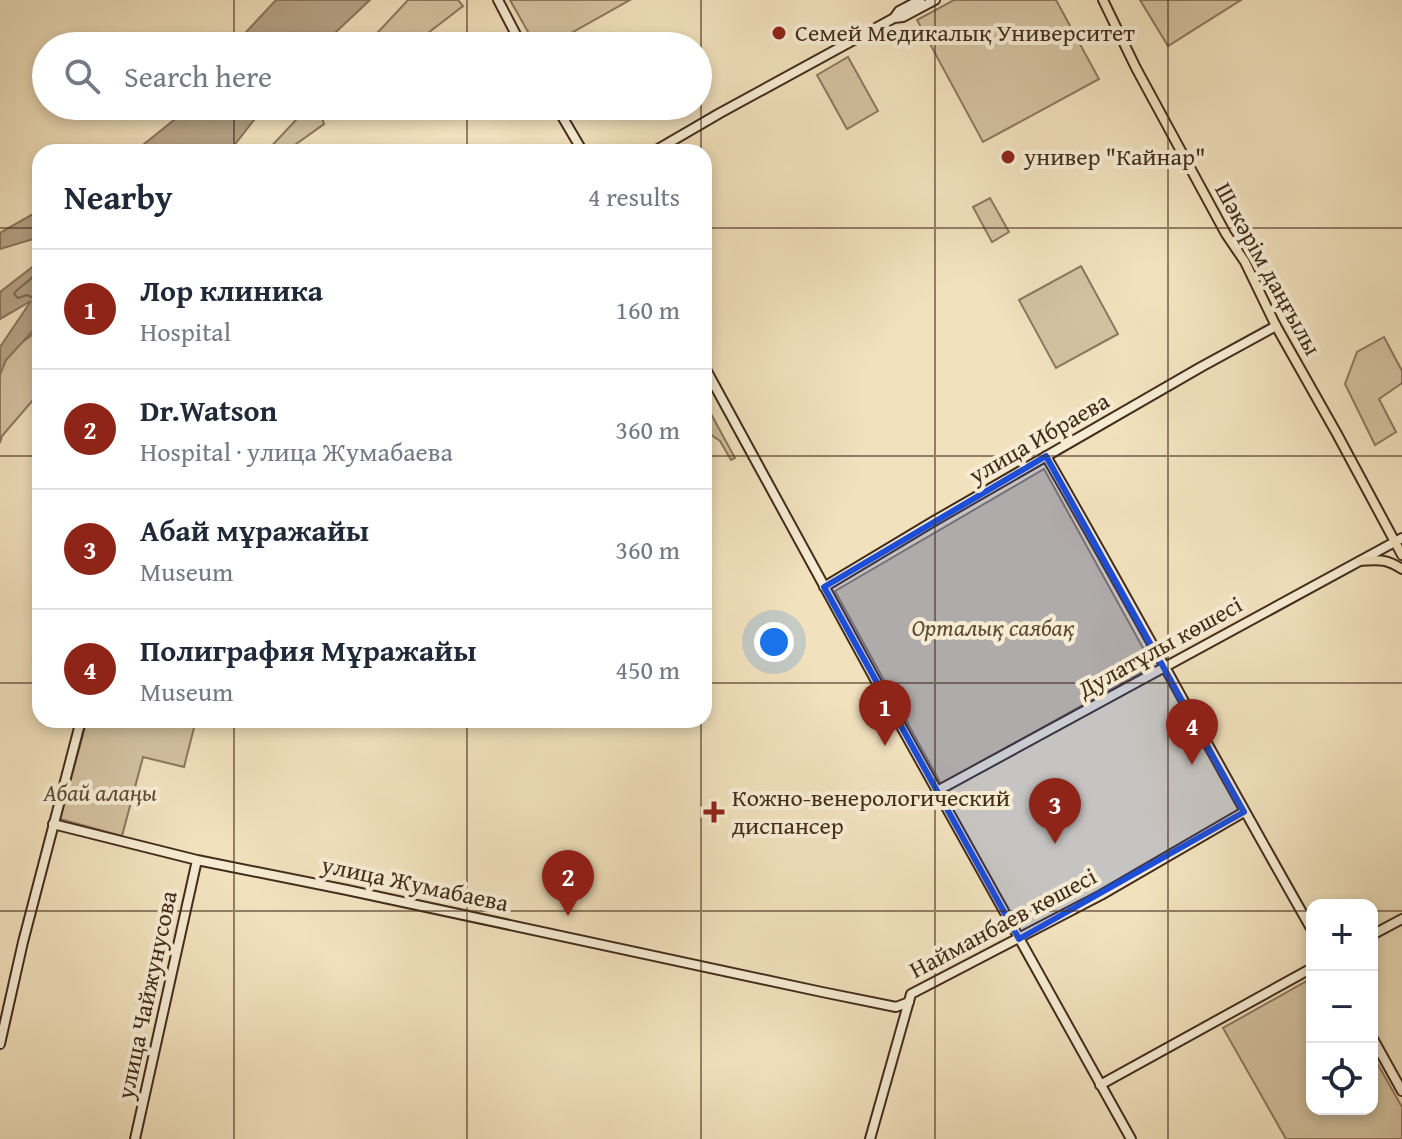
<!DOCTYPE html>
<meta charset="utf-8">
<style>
:root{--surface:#fff;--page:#f6f6f7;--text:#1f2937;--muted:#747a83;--line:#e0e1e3;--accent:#8f2418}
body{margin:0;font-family:"Gentium Book Plus",serif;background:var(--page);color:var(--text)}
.controls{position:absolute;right:24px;bottom:24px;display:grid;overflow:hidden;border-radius:16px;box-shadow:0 4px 12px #0003}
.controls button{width:72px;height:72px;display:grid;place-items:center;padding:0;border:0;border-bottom:2px solid var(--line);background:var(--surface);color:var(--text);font:40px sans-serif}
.you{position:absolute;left:774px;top:642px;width:28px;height:28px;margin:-20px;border:6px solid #fff;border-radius:50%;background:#1a73e8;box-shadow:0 0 0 12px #1a73e833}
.badge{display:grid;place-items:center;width:52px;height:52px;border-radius:50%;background:var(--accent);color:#fff;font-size:26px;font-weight:700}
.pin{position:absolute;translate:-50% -66px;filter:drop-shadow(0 2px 4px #0008)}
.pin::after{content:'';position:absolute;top:42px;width:28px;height:24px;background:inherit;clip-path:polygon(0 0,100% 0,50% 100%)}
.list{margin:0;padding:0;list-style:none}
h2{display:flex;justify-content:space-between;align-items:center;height:104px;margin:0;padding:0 32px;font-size:34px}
h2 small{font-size:26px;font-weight:400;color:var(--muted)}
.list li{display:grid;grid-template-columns:52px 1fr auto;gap:24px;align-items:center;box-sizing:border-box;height:120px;padding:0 32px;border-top:2px solid var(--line)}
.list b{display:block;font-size:30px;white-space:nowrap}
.list p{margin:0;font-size:26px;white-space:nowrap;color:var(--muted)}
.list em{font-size:26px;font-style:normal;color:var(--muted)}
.icon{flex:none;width:44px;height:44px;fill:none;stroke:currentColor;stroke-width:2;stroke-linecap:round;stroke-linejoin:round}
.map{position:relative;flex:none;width:1402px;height:1139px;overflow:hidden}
.search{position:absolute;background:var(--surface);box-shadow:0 4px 12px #0003;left:32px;top:32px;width:680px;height:88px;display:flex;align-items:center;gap:20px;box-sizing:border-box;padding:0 28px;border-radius:44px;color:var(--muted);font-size:30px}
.panel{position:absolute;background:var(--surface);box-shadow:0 4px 12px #0003;left:32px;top:144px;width:680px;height:584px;border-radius:24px}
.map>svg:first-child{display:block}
</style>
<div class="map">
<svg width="1402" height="1139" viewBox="0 0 1402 1139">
<rect width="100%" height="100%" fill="#f1e1bd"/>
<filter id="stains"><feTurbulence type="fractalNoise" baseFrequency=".0025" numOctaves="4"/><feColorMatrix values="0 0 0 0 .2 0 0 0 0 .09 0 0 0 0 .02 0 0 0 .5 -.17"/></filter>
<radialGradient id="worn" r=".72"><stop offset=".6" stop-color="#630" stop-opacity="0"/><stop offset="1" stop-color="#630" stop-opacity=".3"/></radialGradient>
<path fill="#d4c2a1" stroke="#8c775e" stroke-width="2" d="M 408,0 L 458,0 L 463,6 L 411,46 L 365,46 Z
M 510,0 L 630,0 L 548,46 L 536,46 Z
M 954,0 L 1056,0 L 1099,79 L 983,142 L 917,20 Z
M 1140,0 L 1241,0 L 1168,46 Z
M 848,57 L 878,111 L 847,129 L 817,75 Z
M 309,106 L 329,106 L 320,112 L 324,124 L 285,152 L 266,152 Z
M 990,198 L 1009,232 L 992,242 L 973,207 Z
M 1081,266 L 1118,334 L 1056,368 L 1019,300 Z
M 40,329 L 40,392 L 2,436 L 0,443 L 0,359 Z
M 1384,337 L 1402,371 L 1402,383 L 1379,399 L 1396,432 L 1375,445 L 1345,384 L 1357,352 Z
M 704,401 L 735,458 L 731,460 L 720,441 L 704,430 Z
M 1044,469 L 1153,666 L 941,784 L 835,591 Z
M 87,720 L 196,720 L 184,767 L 143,757 L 122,836 L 60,819 Z
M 1312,978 L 1312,1109 L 1372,1109 L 1372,1054 L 1402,1107 L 1402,1139 L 1286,1139 L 1223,1028 Z"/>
<path fill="#b6a386" stroke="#88735b" stroke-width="2" d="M 276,0 L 370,0 L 321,46 L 233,46 Z
M 187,106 L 265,106 L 229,152 L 134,152 L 179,116 Z
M 40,210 L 40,237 L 0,249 L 0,233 Z
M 40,261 L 40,323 L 6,360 L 0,375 L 0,347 L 31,301 L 0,319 L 0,292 Z"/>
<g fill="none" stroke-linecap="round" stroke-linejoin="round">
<path stroke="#7d6850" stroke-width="2" d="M 40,271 L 16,291 L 14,294 L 18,298 L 27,295 L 34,298 L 37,305 L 34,315 L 40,318"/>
<defs>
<path id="secondary" d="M 498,0 L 522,46
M 894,18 L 899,11 L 920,0
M 556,106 L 583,152
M 653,152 L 720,113 L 894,18 L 903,17 L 935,0
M 704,366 L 882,692 L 1131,1139
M 1046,456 C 1137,613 1222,773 1312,930
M 824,587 L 934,521 L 1201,367 L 1276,326
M 937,791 L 1402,538
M 53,824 L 197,860 L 347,890 L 822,992 L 896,1007 L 909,1002
M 1372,935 L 1402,919
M 1372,1037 L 1402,1091
M 0,1044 L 23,942 L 81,720
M 1100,1085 L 1312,968
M 135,1139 L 197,860
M 870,1139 L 911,994 L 1101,895 L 1244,812"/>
<path id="primary" d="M 1103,0 L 1136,68 L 1226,234 L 1245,262 L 1276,326 L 1337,434 L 1402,555
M 1360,561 C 1379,560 1385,558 1402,569"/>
</defs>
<use href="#secondary" stroke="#442c1b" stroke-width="12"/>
<use href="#primary" stroke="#442c1b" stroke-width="12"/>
<use href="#secondary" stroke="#f6ecd4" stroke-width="8"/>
<use href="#primary" stroke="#f1e1bd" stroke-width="8"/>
</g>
<path fill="#1d4ed8" fill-opacity="0.2" stroke="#1d4ed8" stroke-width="6" stroke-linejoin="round" d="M 1046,456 L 1244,812 L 1019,939 L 824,587 Z"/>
<path fill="none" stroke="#442c1b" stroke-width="2" stroke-opacity="0.55" d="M 234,0 L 234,46M 467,0 L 467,46M 701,0 L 701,152M 935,0 L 935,1139M 1168,0 L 1168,1139M 234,106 L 234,152M 467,106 L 467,152M 0,228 L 40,228M 704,228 L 1402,228M 0,456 L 40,456M 704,456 L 1402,456M 0,683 L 40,683M 704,683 L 1402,683M 234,720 L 234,1139M 467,720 L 467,1139M 701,720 L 701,1139M 0,911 L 1312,911M 1372,911 L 1402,911"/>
<g fill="#8f2418" stroke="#f6ecd4" stroke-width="3">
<circle cx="779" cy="33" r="8"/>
<circle cx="1008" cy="157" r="8"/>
<path d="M710 800h8v8h8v8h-8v8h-8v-8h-8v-8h8z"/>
</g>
<g text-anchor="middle" stroke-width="8" stroke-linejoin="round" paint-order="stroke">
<g font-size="24" fill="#442c1b" stroke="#f6ecd4" text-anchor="start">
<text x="795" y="41">Семей Медикалық Университет</text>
<text x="1024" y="165">универ "Кайнар"</text>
<text x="732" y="806">Кожно-венерологический<tspan x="732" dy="28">диспансер</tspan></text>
</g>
<g font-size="24" fill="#442c1b" stroke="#f6ecd4">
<text transform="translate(1268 269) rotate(61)" y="8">Шәкәрім даңғылы</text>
<text transform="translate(1039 438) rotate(-30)" y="8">улица Ибраева</text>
<text transform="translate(1160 647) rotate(-29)" y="8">Дулатұлы көшесі</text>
<text transform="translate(415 884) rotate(12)" y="8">улица Жумабаева</text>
<text transform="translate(1003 923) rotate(-28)" y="8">Найманбаев көшесі</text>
<text transform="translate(147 995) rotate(-78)" y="8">улица Чайжунусова</text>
</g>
<g font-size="24" font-style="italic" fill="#614a36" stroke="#f6ecd4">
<text x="993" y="636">Орталық саябақ</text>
<text x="100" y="801">Абай алаңы</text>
</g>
</g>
<rect width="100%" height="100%" filter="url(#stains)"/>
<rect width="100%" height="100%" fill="url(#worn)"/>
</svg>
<div class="controls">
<button>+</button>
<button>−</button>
<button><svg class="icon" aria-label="locate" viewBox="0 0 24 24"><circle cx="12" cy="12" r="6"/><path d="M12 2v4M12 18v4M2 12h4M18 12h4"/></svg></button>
</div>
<div class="you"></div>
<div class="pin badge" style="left:885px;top:746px">1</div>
<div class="pin badge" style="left:568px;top:916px">2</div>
<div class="pin badge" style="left:1055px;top:844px">3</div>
<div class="pin badge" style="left:1192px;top:765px">4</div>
<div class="search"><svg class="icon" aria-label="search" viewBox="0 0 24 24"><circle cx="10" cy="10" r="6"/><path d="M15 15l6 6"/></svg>Search here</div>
<section class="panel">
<h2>Nearby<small>4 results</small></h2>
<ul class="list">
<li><span class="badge">1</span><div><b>Лор клиника</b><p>Hospital</p></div><em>160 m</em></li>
<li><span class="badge">2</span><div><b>Dr.Watson</b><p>Hospital · улица Жумабаева</p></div><em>360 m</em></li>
<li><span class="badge">3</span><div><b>Абай мұражайы</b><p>Museum</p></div><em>360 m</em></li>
<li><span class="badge">4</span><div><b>Полиграфия Мұражайы</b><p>Museum</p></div><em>450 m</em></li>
</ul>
</section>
</div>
